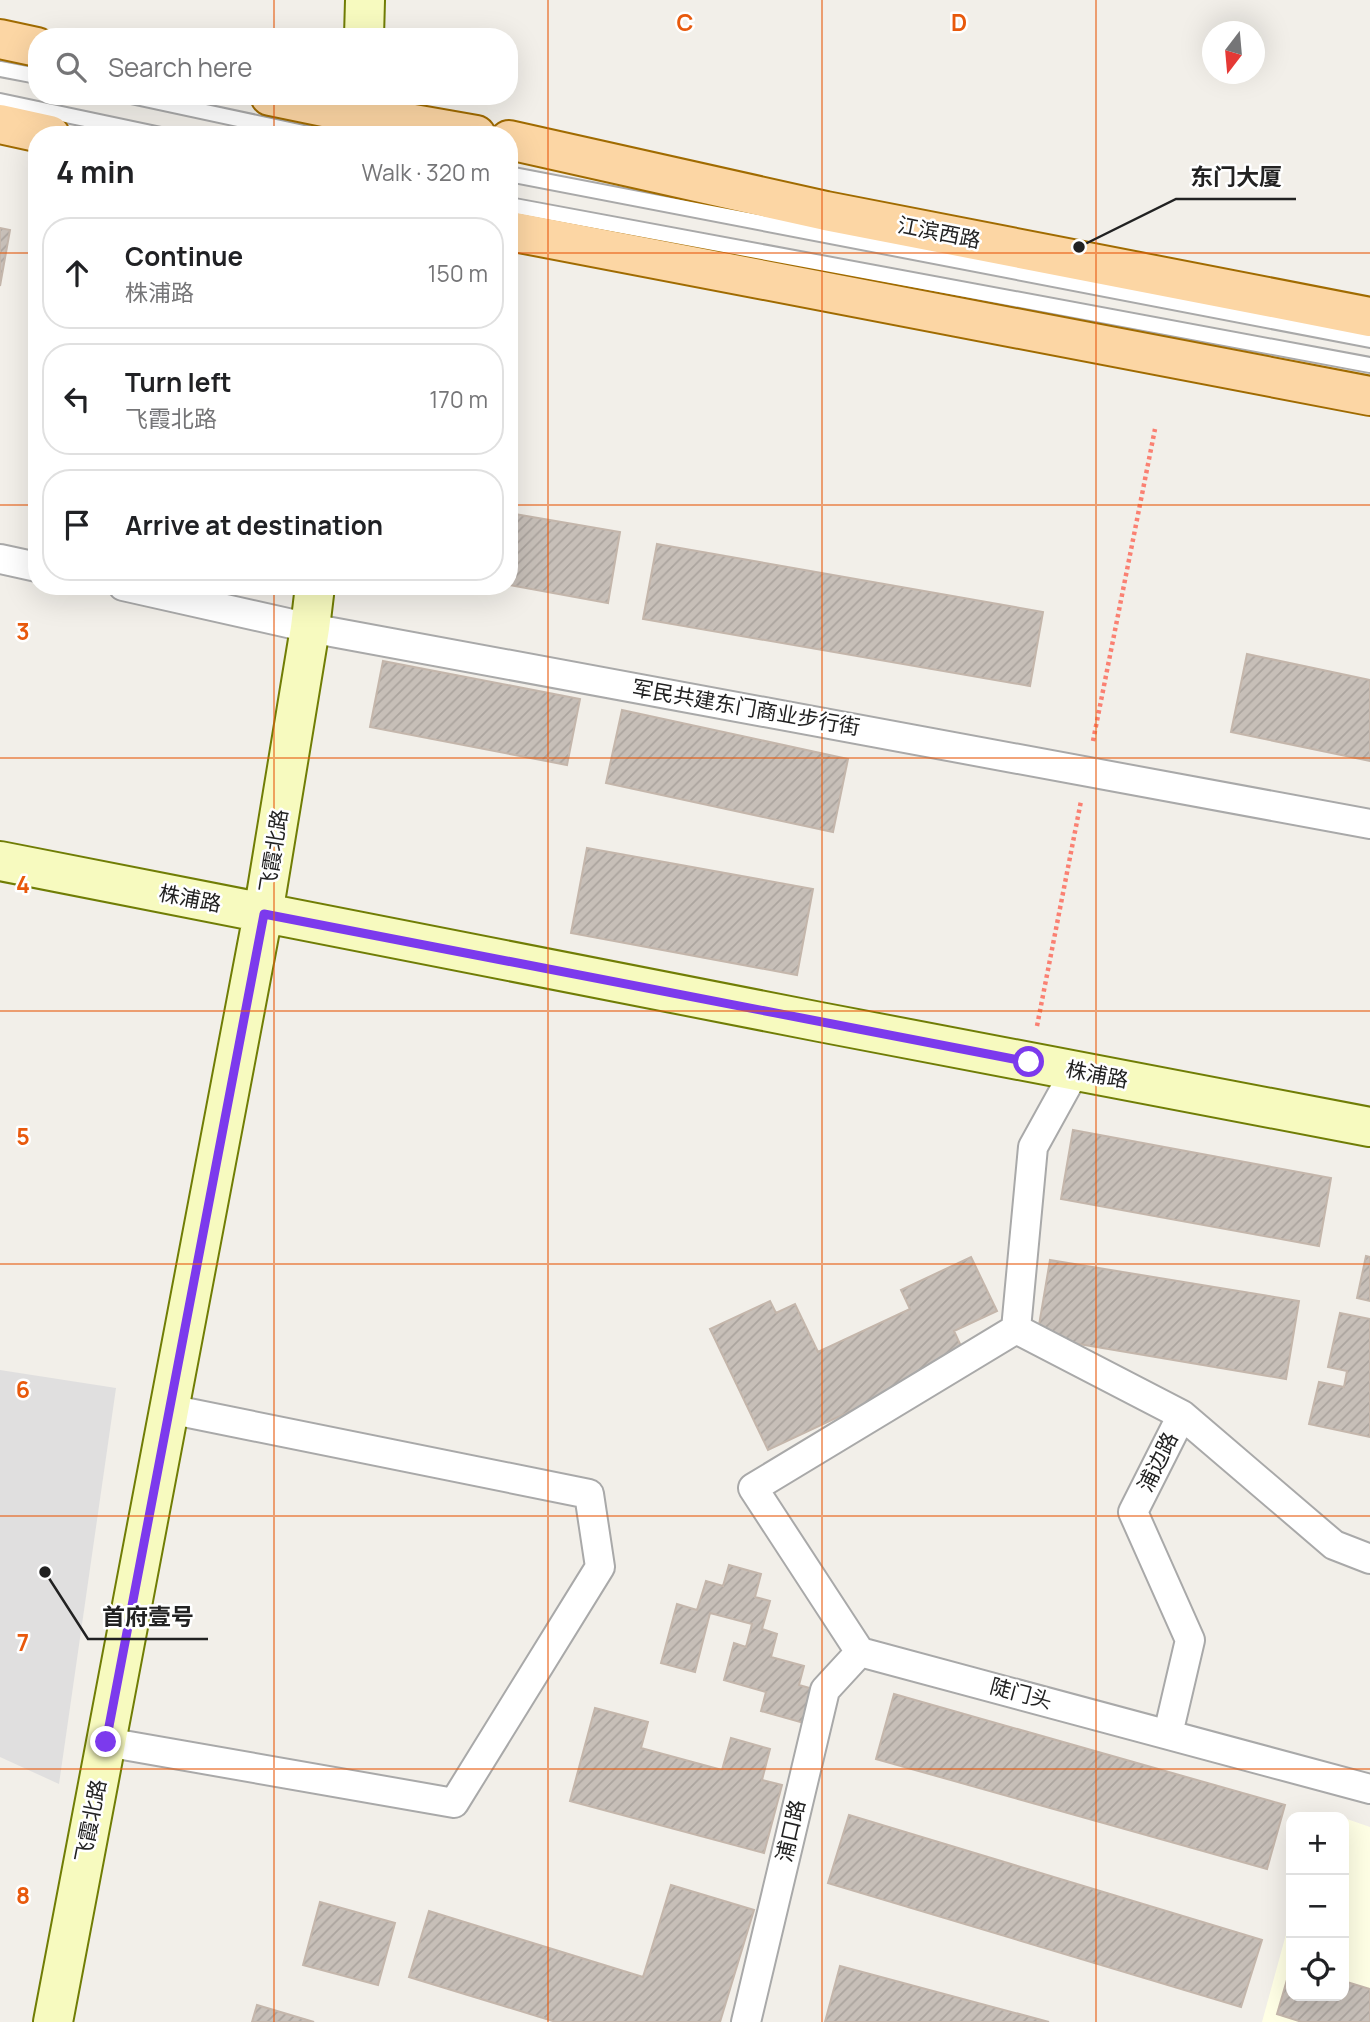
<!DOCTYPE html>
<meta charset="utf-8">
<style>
:root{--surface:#fff;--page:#f6f6f6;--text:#202124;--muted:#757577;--line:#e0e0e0}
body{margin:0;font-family:Manrope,"Noto Sans SC",sans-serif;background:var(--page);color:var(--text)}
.controls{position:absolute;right:21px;bottom:21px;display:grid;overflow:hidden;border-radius:14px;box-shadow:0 7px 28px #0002}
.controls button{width:63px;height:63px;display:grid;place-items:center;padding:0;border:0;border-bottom:2px solid var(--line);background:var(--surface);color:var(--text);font:35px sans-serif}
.compass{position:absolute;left:1202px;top:21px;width:63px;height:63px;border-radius:50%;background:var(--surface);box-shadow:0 7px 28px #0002;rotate:196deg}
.stop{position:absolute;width:21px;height:21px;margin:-16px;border:5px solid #7c3aed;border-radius:50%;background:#fff}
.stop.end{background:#7c3aed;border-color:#fff;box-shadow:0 2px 7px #0008}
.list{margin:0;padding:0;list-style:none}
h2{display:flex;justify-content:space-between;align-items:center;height:91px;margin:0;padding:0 28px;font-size:30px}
h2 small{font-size:23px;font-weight:400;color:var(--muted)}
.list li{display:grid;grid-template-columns:46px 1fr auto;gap:21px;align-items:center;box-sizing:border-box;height:112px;margin:0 14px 14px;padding:0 14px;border:2px solid var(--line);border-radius:28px}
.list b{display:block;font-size:26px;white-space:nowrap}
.list p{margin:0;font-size:23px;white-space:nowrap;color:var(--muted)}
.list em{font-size:23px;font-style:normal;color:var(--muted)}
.icon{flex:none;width:38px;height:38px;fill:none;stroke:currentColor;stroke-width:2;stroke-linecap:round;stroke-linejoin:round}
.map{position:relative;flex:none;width:1370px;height:2022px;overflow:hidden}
.search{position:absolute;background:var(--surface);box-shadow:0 7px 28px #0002;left:28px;top:28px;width:490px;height:77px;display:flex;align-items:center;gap:18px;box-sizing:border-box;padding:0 24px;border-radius:28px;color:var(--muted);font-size:26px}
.panel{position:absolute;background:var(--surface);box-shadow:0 7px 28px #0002;left:28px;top:126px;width:490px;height:469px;border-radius:28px}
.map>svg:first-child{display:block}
</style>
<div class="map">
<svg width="1370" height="2022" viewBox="0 0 1370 2022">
<defs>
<pattern id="building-hatch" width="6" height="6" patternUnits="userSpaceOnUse" patternTransform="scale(1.75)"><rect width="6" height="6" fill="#c7bfb8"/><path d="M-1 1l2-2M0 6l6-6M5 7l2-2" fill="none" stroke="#aba49e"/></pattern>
</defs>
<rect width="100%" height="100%" fill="#f2efe9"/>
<path fill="#e0dfdf" d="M 0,1370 L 116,1388 L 59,1784 L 0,1757 Z"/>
<path fill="#ffffe5" d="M 1344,1818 L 1370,1827 L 1370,2022 L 1262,2022 L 1291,1916 L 1291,1996 L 1344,1996 Z"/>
<path fill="url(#building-hatch)" stroke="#c4b6ab" stroke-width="2" d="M 0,228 L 10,230 L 0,286 Z
M 509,513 L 620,532 L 608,603 L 509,585 Z
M 657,544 L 1043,612 L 1030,686 L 643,619 Z
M 1247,654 L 1370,680 L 1370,761 L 1231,732 Z
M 383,661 L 580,699 L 567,765 L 370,727 Z
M 622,710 L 848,759 L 833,832 L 606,783 Z
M 587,848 L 813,889 L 797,975 L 571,933 Z
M 1073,1130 L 1331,1178 L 1319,1246 L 1061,1199 Z
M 1366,1256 L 1370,1257 L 1370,1301 L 1357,1298 Z
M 971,1257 L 997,1311 L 954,1331 L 966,1357 L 768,1450 L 710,1329 L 770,1301 L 776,1313 L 795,1304 L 818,1352 L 910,1309 L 901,1290 Z
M 1050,1260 L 1299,1301 L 1286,1379 L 1037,1337 Z
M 1340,1313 L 1370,1319 L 1370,1437 L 1309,1424 L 1319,1382 L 1344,1387 L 1347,1371 L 1328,1367 Z
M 729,1565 L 761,1574 L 755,1597 L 770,1601 L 762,1629 L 777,1634 L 771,1657 L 804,1666 L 799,1685 L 813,1689 L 804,1723 L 761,1711 L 766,1692 L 724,1680 L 734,1643 L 746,1647 L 752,1624 L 710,1613 L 695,1672 L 661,1663 L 677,1604 L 697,1610 L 706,1581 L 723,1586 Z
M 894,1694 L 1285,1805 L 1267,1869 L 876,1759 Z
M 595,1708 L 648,1722 L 641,1748 L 722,1770 L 731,1738 L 770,1749 L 762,1780 L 782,1785 L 764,1853 L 570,1801 Z
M 849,1815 L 1262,1940 L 1241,2007 L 828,1883 Z
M 671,1885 L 754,1910 L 720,2022 L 556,2022 L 409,1977 L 429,1911 L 643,1977 Z
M 320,1902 L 395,1923 L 378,1985 L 303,1965 Z
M 840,1966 L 1049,2022 L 825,2022 Z
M 1291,1966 L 1291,1996 L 1344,1996 L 1344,1981 L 1370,1989 L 1370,2022 L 1302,2022 L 1277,2014 Z
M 257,2005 L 314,2022 L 252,2022 Z"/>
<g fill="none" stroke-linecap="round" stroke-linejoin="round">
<defs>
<path id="lane" d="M 0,69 L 37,76
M 131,96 L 313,135
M 0,101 L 161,135
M 509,174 L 1370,340
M 509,205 L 1370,365"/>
<path id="street" d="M 0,559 L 37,567
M 123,586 L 310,628 L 1370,824
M 1016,1329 L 1033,1147 L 1075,1071
M 1182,1415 L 1016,1329 L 753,1488 L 860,1652 L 1370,1789
M 1168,1734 L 1190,1640 L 1133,1512 L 1182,1415 L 1334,1545 L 1370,1559
M 106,1742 L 454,1803 L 600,1567 L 589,1494 L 169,1409
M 746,2022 L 825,1690 L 860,1652"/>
<path id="secondary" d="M 364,37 L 365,0
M 0,861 L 820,1022 L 1370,1127
M 53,2022 L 263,914 L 310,628 L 315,586"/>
<path id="primary" d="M 0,39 L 37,47
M 270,96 L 362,115 L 476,135
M 0,124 L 50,135
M 509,140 L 826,211 L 1370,317
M 509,231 L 1370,396"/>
</defs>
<use href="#lane" stroke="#a9a9a9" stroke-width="18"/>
<use href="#street" stroke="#a9a9a9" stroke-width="32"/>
<use href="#secondary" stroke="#707d05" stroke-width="42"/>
<use href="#primary" stroke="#a06b00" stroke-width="42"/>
<path stroke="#fa8072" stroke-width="4.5" stroke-dasharray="3.5 3.5" stroke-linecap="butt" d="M 1093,741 L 1155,429
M 1037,1026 L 1081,801"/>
<use href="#lane" stroke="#fff" stroke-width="14"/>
<use href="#street" stroke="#fff" stroke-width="28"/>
<use href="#secondary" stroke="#f7fabf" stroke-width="38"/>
<use href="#primary" stroke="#fcd6a4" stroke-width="38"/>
</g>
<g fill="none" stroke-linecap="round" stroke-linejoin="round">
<path stroke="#7c3aed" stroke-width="9" d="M 106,1742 L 264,914 L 1029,1062"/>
</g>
<path fill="none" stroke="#e8590c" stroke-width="2" stroke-opacity="0.55" d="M 274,0 L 274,37M 548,0 L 548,2022M 822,0 L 822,2022M 1096,0 L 1096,2022M 274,96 L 274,135M 0,253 L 37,253M 509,253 L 1370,253M 0,505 L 37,505M 509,505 L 1370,505M 274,586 L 274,2022M 0,758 L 1370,758M 0,1011 L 1370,1011M 0,1264 L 1370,1264M 0,1516 L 1370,1516M 0,1769 L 1370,1769"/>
<g text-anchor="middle" stroke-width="5" stroke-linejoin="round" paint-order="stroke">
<g font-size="21" fill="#222" stroke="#fff">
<text transform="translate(939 233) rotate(11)" y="7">江滨西路</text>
<text transform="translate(746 708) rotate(10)" y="7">军民共建东门商业步行街</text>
<text transform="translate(274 851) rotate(-81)" y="7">飞霞北路</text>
<text transform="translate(190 899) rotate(11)" y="7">株浦路</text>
<text transform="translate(1097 1075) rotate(11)" y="7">株浦路</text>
<text transform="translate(1158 1462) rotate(-64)" y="7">浦边路</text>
<text transform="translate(1021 1694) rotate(15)" y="7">陡门头</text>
<text transform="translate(91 1821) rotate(-79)" y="7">飞霞北路</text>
<text transform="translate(791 1831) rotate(-77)" y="7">浦口路</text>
</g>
</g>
<g font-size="23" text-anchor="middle" font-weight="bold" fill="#e8590c" stroke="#fff" stroke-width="5" stroke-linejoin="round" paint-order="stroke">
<text x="685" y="31">C</text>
<text x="959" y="31">D</text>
<text x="23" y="640">3</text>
<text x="23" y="893">4</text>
<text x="23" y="1145">5</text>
<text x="23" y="1398">6</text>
<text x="23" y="1651">7</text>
<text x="23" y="1904">8</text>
</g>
<path fill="none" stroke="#222" stroke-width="2.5" d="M1079 247L1176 199H1296M45 1572L88 1639H208"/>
<g fill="#222" stroke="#fff" stroke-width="2.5">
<circle cx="1079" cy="247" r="7"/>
<circle cx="45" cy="1572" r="7"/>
</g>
<g font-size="23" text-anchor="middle" font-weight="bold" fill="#222" stroke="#fff" stroke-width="5" stroke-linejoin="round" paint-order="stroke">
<text x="1236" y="185">东门大厦</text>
<text x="148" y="1625">首府壹号</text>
</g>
</svg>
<div class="controls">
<button>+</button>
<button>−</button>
<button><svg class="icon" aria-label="locate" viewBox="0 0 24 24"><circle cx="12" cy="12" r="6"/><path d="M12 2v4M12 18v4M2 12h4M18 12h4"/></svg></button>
</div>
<svg class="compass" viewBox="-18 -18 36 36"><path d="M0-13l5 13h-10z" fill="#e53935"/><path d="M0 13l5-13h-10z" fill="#757577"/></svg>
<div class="stop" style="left:1029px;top:1062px"></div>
<div class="stop end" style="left:106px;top:1742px"></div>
<div class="search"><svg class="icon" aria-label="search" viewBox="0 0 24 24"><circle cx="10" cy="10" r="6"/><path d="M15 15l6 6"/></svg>Search here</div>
<section class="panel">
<h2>4 min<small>Walk · 320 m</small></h2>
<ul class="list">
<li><svg class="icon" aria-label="ahead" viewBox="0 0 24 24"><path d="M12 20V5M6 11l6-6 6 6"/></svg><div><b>Continue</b><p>株浦路</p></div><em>150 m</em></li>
<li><svg class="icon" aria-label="left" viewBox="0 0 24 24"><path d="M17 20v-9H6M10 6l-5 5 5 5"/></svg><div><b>Turn left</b><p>飞霞北路</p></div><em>170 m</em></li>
<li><svg class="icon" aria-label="arrive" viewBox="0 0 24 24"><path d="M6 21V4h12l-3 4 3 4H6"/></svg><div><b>Arrive at destination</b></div></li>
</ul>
</section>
</div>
